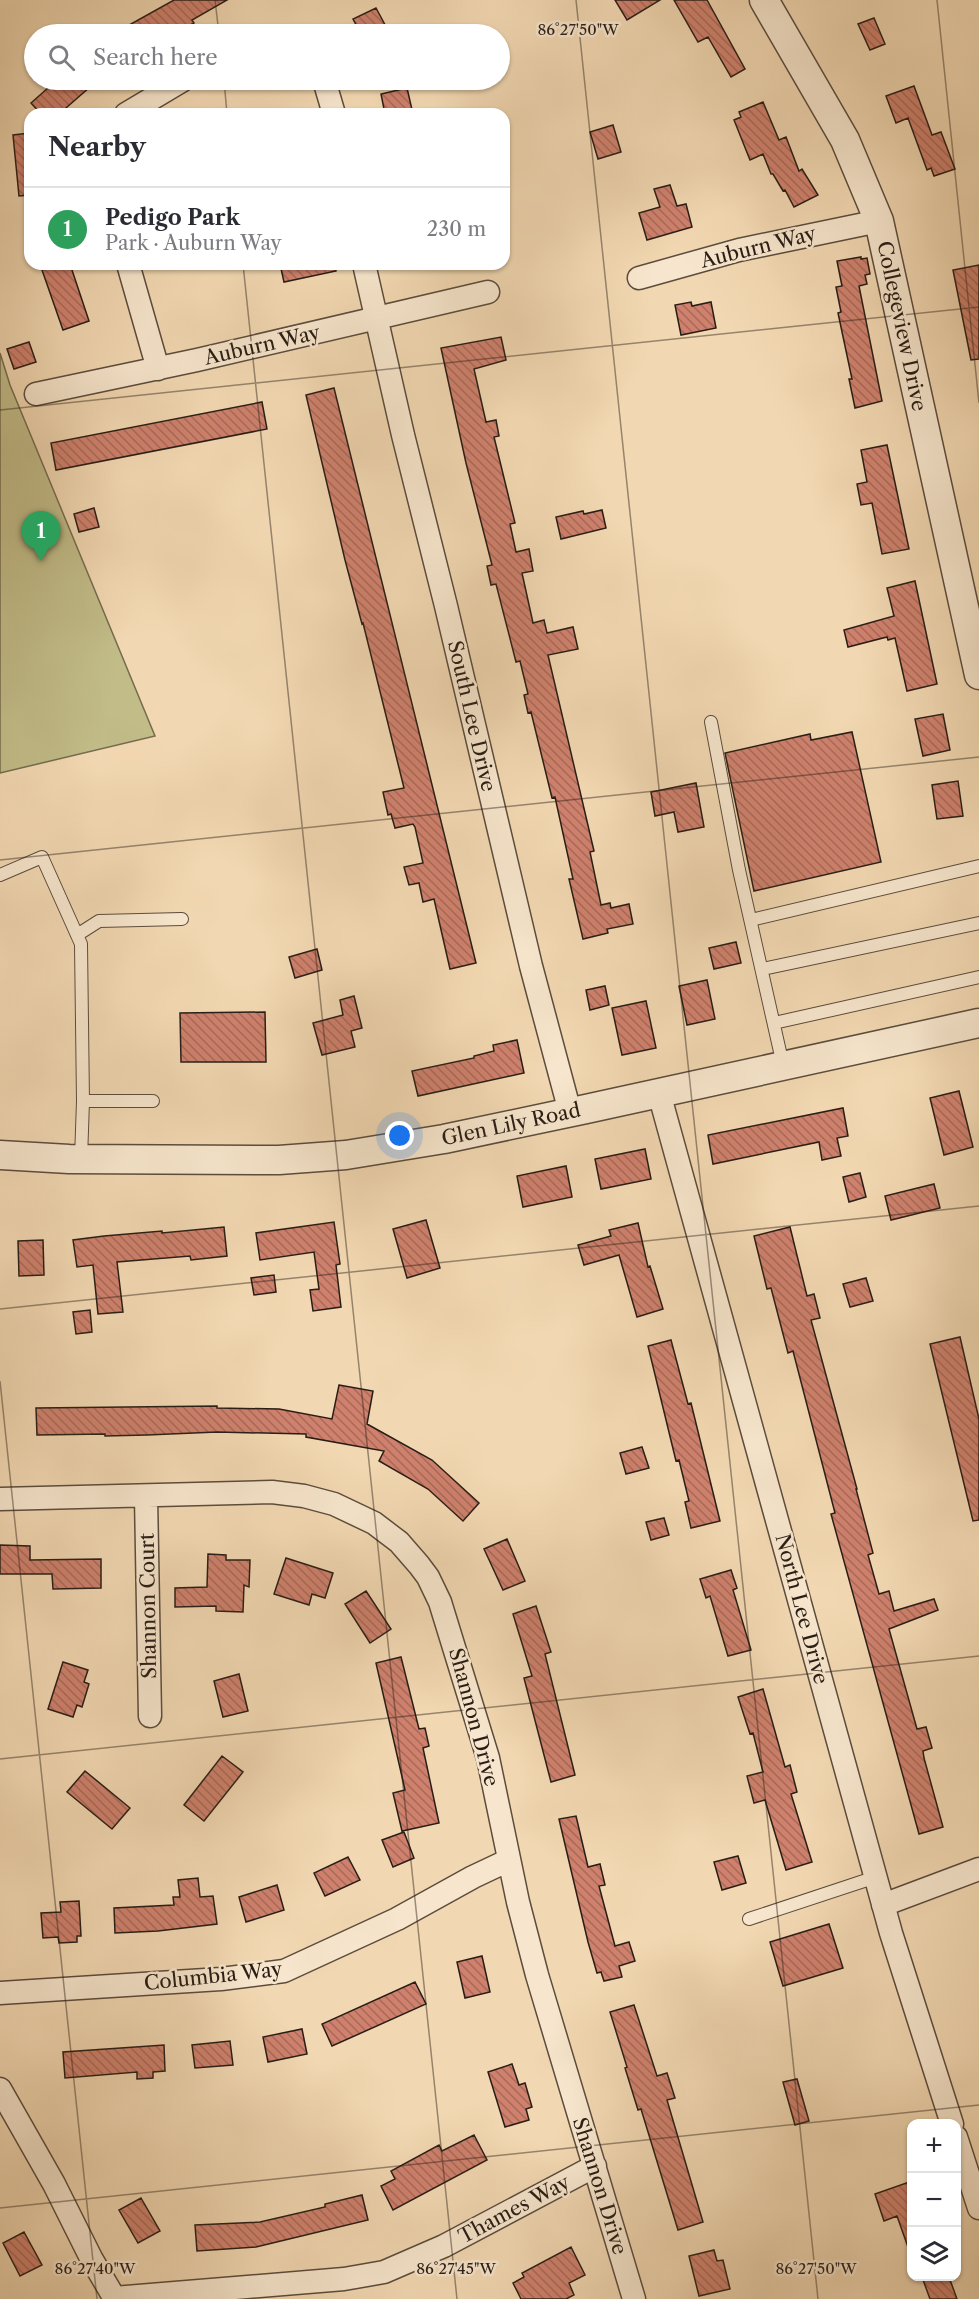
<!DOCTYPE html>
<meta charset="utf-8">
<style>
:root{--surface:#fff;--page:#f7f7f7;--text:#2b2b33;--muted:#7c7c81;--line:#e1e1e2;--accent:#111827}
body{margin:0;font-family:"Libre Caslon Text",serif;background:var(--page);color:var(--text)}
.controls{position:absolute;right:18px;bottom:18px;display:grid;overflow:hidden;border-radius:12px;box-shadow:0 2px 4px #0004}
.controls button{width:54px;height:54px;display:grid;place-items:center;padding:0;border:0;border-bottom:2px solid var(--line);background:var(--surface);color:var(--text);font:30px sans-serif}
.you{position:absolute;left:400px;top:1136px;width:21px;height:21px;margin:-15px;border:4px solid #fff;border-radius:50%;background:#1a73e8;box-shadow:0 0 0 9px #1a73e833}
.badge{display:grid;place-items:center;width:39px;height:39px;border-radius:50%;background:var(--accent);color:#fff;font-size:20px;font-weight:700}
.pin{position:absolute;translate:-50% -50px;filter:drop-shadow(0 2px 3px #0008)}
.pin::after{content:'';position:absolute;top:32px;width:21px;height:18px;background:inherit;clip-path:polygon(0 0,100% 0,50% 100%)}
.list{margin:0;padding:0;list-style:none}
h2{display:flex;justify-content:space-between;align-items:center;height:78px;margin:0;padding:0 24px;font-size:26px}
h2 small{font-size:20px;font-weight:400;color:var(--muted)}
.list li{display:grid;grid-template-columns:39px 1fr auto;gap:18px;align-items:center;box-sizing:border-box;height:84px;padding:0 24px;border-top:2px solid var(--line)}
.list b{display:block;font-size:22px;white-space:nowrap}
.list p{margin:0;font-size:20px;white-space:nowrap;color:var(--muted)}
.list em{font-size:20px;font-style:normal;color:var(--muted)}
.icon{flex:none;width:33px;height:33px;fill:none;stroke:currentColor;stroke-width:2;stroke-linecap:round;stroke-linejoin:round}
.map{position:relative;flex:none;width:979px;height:2299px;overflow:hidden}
.search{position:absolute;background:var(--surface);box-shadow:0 2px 4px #0004;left:24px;top:24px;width:486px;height:66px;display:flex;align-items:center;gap:15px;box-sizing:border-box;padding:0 21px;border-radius:33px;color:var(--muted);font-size:22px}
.panel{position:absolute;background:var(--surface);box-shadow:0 2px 4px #0004;left:24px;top:108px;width:486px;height:162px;border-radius:18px}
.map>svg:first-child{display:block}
</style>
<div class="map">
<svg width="979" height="2299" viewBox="0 0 979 2299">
<defs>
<pattern id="building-back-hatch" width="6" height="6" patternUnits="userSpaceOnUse" patternTransform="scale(1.5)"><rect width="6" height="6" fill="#cf816d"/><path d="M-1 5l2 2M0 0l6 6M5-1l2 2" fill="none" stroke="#a86959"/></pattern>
</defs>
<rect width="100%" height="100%" fill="#f2d8b2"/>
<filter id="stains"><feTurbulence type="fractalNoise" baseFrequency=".00333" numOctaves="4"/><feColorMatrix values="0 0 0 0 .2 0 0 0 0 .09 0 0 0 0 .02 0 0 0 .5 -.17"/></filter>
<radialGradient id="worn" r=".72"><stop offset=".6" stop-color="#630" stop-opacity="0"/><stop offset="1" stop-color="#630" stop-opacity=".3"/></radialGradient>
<path fill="#c1bc88" stroke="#756c4f" stroke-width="1.5" d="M 0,353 L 10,385 L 155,736 L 0,773 Z"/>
<path fill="url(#building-back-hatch)" stroke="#291d16" stroke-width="1.5" d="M 174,0 L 227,0 L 192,20 L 194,23 L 173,34 L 113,34 Z
M 615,0 L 660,0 L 627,20 Z
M 674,0 L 707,0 L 745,69 L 731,77 L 708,37 L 698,42 Z
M 376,8 L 390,34 L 361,34 L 353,19 Z
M 874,18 L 885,44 L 870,50 L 858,24 Z
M 57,80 L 98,80 L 59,114 L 41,114 L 31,103 Z
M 914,86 L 932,135 L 941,132 L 955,169 L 934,176 L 931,168 L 927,170 L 908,118 L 896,123 L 886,96 Z
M 407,88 L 413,114 L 385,114 L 381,94 Z
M 763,102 L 779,140 L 786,137 L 799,171 L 802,169 L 818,195 L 794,207 L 785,190 L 783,191 L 773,174 L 771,174 L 763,154 L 750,160 L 734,120 L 741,117 L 739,112 Z
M 613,125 L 621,152 L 598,159 L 590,132 Z
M 30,133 L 30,195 L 19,196 L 13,135 Z
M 670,185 L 677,206 L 686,204 L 692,227 L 647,240 L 639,213 L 660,207 L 654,189 Z
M 861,257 L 861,259 L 867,258 L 870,274 L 865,275 L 867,284 L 859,286 L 882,401 L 855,408 L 849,379 L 852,379 L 838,313 L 841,312 L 836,287 L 842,286 L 837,261 Z
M 62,264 L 70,264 L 89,321 L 63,330 L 42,270 Z
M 280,264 L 335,264 L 336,271 L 284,282 Z
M 979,265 L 979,359 L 971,360 L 953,270 Z
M 691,302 L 692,306 L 711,302 L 716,328 L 681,335 L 675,305 Z
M 501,337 L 506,360 L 474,369 L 486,422 L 496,420 L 499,436 L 494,437 L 515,523 L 510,524 L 516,552 L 529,549 L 533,571 L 522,573 L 533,623 L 544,620 L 547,633 L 573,627 L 578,649 L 548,655 L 594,851 L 590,852 L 601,905 L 610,903 L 611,908 L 629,904 L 633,924 L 607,929 L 608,933 L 583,939 L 569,879 L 573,879 L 555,797 L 552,798 L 531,712 L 528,713 L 524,695 L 528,694 L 520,661 L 516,662 L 496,584 L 491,585 L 487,566 L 492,565 L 466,463 L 441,348 Z
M 29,342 L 36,362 L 14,369 L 7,349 Z
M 334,388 L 476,963 L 450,969 L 434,899 L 423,902 L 419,883 L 409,885 L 404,867 L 423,863 L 415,827 L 413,824 L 395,828 L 391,814 L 388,815 L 383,792 L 404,788 L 363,623 L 362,624 L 345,560 L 306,395 Z
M 262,402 L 267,429 L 56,470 L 51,443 Z
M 887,445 L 909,549 L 882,554 L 872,503 L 861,505 L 857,484 L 867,482 L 861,450 Z
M 94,508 L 99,527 L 79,532 L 74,514 Z
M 602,510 L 606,528 L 561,539 L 556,517 L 583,511 L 584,514 Z
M 915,581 L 937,684 L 907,691 L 895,638 L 888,640 L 887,637 L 848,647 L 844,630 L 894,616 L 887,588 Z
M 943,714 L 950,750 L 923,756 L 915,719 Z
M 852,732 L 881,862 L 754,891 L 725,753 L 810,734 L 811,740 Z
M 958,781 L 963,816 L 937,819 L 932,785 Z
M 696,783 L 704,827 L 678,832 L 674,812 L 655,816 L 651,792 Z
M 736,942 L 741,963 L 714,969 L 709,948 Z
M 317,949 L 322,970 L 295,978 L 289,957 Z
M 707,980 L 715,1019 L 687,1025 L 679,986 Z
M 605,986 L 609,1005 L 590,1010 L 586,990 Z
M 354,996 L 362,1028 L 351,1031 L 355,1047 L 322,1055 L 313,1023 L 343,1015 L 340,1000 Z
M 646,1001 L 656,1048 L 622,1055 L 612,1008 Z
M 265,1012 L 266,1062 L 181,1062 L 180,1013 Z
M 517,1040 L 524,1073 L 418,1096 L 412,1071 L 474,1058 L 474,1056 L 494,1051 L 493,1045 Z
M 959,1091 L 973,1147 L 944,1155 L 930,1098 Z
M 843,1108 L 848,1136 L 837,1138 L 841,1156 L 822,1160 L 819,1142 L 713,1164 L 708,1135 Z
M 645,1149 L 651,1179 L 601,1189 L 595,1159 Z
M 566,1166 L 572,1197 L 523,1207 L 517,1176 Z
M 860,1173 L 866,1197 L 849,1202 L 843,1177 Z
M 934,1184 L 940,1208 L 891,1220 L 885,1196 Z
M 426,1220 L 440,1268 L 407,1278 L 393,1229 Z
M 334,1222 L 340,1264 L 336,1265 L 341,1307 L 313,1311 L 310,1290 L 319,1289 L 314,1252 L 260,1260 L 256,1233 Z
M 638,1223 L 648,1267 L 650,1266 L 663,1309 L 637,1317 L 619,1255 L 584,1265 L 578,1245 L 611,1236 L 609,1230 Z
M 224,1227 L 227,1256 L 191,1260 L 190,1256 L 117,1262 L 123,1312 L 98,1314 L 93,1265 L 77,1267 L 73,1240 L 104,1236 L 162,1231 L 162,1233 Z
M 790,1227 L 807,1296 L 814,1294 L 820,1318 L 811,1320 L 857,1489 L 856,1489 L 873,1553 L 868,1555 L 879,1594 L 889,1591 L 894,1611 L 934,1599 L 938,1610 L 889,1629 L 917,1729 L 926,1727 L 932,1748 L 923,1751 L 924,1758 L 943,1827 L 919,1834 L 831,1514 L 835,1513 L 793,1351 L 788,1353 L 771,1288 L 767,1289 L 754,1236 Z
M 43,1240 L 44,1275 L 19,1276 L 18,1241 Z
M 274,1275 L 276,1292 L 254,1295 L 251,1278 Z
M 866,1278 L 873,1301 L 850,1307 L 843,1284 Z
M 90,1310 L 92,1332 L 76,1334 L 73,1312 Z
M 960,1337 L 979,1419 L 979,1520 L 973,1521 L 930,1344 Z
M 671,1340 L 688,1404 L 691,1403 L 720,1521 L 691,1528 L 685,1502 L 689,1501 L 679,1460 L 676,1461 L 648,1346 Z
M 339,1385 L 373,1391 L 367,1424 L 432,1460 L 479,1503 L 463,1521 L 428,1489 L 379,1461 L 384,1451 L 306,1437 L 306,1434 L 217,1432 L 147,1435 L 105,1436 L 105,1434 L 37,1435 L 36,1408 L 217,1406 L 217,1408 L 279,1409 L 332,1419 Z
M 642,1447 L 649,1468 L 626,1474 L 620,1453 Z
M 664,1518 L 669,1535 L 651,1540 L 646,1522 Z
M 507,1539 L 525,1581 L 503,1590 L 484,1549 Z
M 0,1545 L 30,1546 L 30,1560 L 101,1559 L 101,1588 L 53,1589 L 52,1574 L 0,1574 Z
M 208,1554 L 226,1555 L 226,1560 L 250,1560 L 249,1587 L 244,1585 L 243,1612 L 216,1611 L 216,1606 L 175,1607 L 175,1588 L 207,1587 Z
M 286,1558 L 333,1573 L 325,1598 L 312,1594 L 309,1605 L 274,1594 Z
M 731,1570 L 737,1588 L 733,1590 L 751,1650 L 728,1656 L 710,1596 L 706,1598 L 700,1579 Z
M 366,1591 L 391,1629 L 370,1643 L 345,1604 Z
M 536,1606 L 551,1652 L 545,1654 L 575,1775 L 551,1782 L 524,1678 L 532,1676 L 513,1614 Z
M 401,1657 L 419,1729 L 425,1728 L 429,1746 L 423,1748 L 439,1823 L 402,1831 L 393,1793 L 405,1790 L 376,1663 Z
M 63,1662 L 88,1670 L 84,1682 L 89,1684 L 82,1707 L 77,1705 L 73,1717 L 48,1709 Z
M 239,1674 L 248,1711 L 223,1717 L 214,1681 Z
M 763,1689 L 785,1767 L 790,1765 L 797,1792 L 791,1794 L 812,1862 L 786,1870 L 765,1800 L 754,1803 L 747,1776 L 763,1772 L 753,1733 L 750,1734 L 738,1697 Z
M 222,1756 L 243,1772 L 204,1821 L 184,1805 Z
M 85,1771 L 130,1808 L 112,1829 L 67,1792 Z
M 576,1816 L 588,1867 L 600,1864 L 605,1885 L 599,1886 L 615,1946 L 629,1942 L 635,1961 L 619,1966 L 622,1977 L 604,1981 L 601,1972 L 597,1973 L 588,1942 L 559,1819 Z
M 404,1832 L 414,1858 L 393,1867 L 382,1840 Z
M 738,1856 L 746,1883 L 722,1890 L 714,1862 Z
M 348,1857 L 360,1880 L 325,1896 L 314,1873 Z
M 198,1878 L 200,1897 L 213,1896 L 217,1924 L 158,1931 L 115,1933 L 114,1908 L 174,1905 L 173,1897 L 180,1897 L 178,1880 Z
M 277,1885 L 284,1910 L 246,1922 L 239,1897 Z
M 79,1901 L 81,1936 L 77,1936 L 77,1942 L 59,1943 L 58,1937 L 43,1938 L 41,1913 L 61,1912 L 60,1902 Z
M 829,1924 L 843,1968 L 783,1986 L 770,1942 Z
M 482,1956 L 490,1992 L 465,1998 L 457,1962 Z
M 415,1982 L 426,2004 L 332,2046 L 322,2024 Z
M 634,2005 L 657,2076 L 667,2073 L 675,2098 L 667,2100 L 703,2222 L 678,2230 L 641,2109 L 638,2110 L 625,2068 L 627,2067 L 610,2012 Z
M 302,2029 L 307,2054 L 268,2062 L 263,2037 Z
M 230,2041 L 233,2065 L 195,2068 L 192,2045 Z
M 164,2045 L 165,2071 L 153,2072 L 153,2078 L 137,2079 L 137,2072 L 65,2078 L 63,2052 Z
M 512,2064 L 519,2085 L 525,2083 L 532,2107 L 526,2109 L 529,2120 L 505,2127 L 488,2072 Z
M 797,2079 L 809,2121 L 795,2125 L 783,2082 Z
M 474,2135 L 487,2160 L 393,2210 L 381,2186 L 395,2179 L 391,2171 L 439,2145 L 442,2151 Z
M 912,2181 L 912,2250 L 909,2250 L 897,2216 L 884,2221 L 875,2194 Z
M 362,2195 L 368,2220 L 256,2247 L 197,2251 L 195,2225 L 260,2222 L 325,2207 L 325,2204 Z
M 141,2198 L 160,2231 L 138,2243 L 119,2210 Z
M 24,2232 L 42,2265 L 20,2276 L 3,2243 Z
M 571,2247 L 585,2275 L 569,2283 L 574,2295 L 566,2299 L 521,2299 L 513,2283 L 524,2277 L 522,2273 Z
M 714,2250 L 717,2261 L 723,2260 L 730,2289 L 699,2296 L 689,2256 Z
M 922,2277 L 949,2277 L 957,2299 L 930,2299 Z"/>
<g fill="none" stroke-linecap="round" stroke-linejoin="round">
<defs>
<path id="service" d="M 711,722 L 739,870 L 783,1065
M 0,875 L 42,857 L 81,944 L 83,1101 L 81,1159
M 751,920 L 979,866
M 77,935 L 99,921 L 182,919
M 763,969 L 979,923
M 774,1023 L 979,977
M 83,1101 L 153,1101
M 749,1919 L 876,1877"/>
<path id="minor" d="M 324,80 L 334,114
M 126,114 L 183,80
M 128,264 L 158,369
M 364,264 L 403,435 L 446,606 L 531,966 L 570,1112
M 639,278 L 739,250 L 879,221
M 36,394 L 197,360 L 488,292
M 659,1093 L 891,1933 L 952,2124
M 146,1496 L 150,1716
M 0,1499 L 272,1492 L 304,1496 L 334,1504 L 374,1523 L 399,1542 L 419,1565 L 428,1577 L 440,1602 L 488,1758 L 518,1902 L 537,1975 L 634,2299
M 883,1905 L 979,1869
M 0,1993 L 221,1979 L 284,1971 L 397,1919 L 473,1877 L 509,1860
M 0,2089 L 54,2184 L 91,2258 L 115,2299
M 956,2137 L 979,2208
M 114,2298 L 344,2279 L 384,2272 L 444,2246 L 595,2166"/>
<path id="tertiary" d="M 764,0 L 845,140 L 879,221 L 979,675
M 0,1155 L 69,1159 L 279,1160 L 346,1155 L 444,1139 L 586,1109 L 979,1023"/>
</defs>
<use href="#service" stroke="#5b4c3d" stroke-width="14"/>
<use href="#minor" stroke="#5b4c3d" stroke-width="25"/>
<use href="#tertiary" stroke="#5b4c3d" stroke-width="31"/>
<use href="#service" stroke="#f7e6cd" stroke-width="12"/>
<use href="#minor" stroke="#f7e6cd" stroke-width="22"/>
<use href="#tertiary" stroke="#f7e6cd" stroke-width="28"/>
</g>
<path fill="none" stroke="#291d16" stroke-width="1.5" stroke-opacity="0.45" d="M 215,0 L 219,34M 576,0 L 818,2299M 937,0 L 979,403M 224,80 L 227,114M 243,264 L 457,2299M 0,410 L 979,307M 0,860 L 979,757M 0,1309 L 979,1206M 0,1381 L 97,2299M 0,1759 L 979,1656M 0,2208 L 979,2105"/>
<g text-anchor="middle" stroke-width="5" stroke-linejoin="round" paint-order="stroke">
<g font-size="20" fill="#291d16" stroke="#f7e6cd">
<text transform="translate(758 247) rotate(-14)" y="7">Auburn Way</text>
<text transform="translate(902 326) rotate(78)" y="7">Collegeview Drive</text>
<text transform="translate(262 345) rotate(-13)" y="7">Auburn Way</text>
<text transform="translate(472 716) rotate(77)" y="7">South Lee Drive</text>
<text transform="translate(511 1124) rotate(-12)" y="7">Glen Lily Road</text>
<text transform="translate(148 1606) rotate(-91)" y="7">Shannon Court</text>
<text transform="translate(802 1609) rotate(75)" y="7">North Lee Drive</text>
<text transform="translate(474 1717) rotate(75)" y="7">Shannon Drive</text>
<text transform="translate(213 1976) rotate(-6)" y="7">Columbia Way</text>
<text transform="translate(600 2186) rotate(73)" y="7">Shannon Drive</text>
<text transform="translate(514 2209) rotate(-28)" y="7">Thames Way</text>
</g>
</g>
<g font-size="15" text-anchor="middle" fill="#291d16" stroke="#f7e6cd" stroke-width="5" stroke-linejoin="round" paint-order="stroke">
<text x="578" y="35">86°27'50"W</text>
<text x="95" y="2274">86°27'40"W</text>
<text x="456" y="2274">86°27'45"W</text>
<text x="816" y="2274">86°27'50"W</text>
</g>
<rect width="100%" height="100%" filter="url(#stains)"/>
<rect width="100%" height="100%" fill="url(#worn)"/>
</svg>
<div class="controls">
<button>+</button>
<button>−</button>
<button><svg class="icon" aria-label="layers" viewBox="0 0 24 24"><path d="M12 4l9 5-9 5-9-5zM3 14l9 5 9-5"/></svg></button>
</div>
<div class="you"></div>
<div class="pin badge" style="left:41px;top:561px;background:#2e9e5b">1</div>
<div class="search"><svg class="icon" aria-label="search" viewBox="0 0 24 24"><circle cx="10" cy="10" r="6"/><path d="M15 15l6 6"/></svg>Search here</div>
<section class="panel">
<h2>Nearby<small></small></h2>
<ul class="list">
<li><span class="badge" style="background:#2e9e5b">1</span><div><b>Pedigo Park</b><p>Park · Auburn Way</p></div><em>230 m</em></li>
</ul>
</section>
</div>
